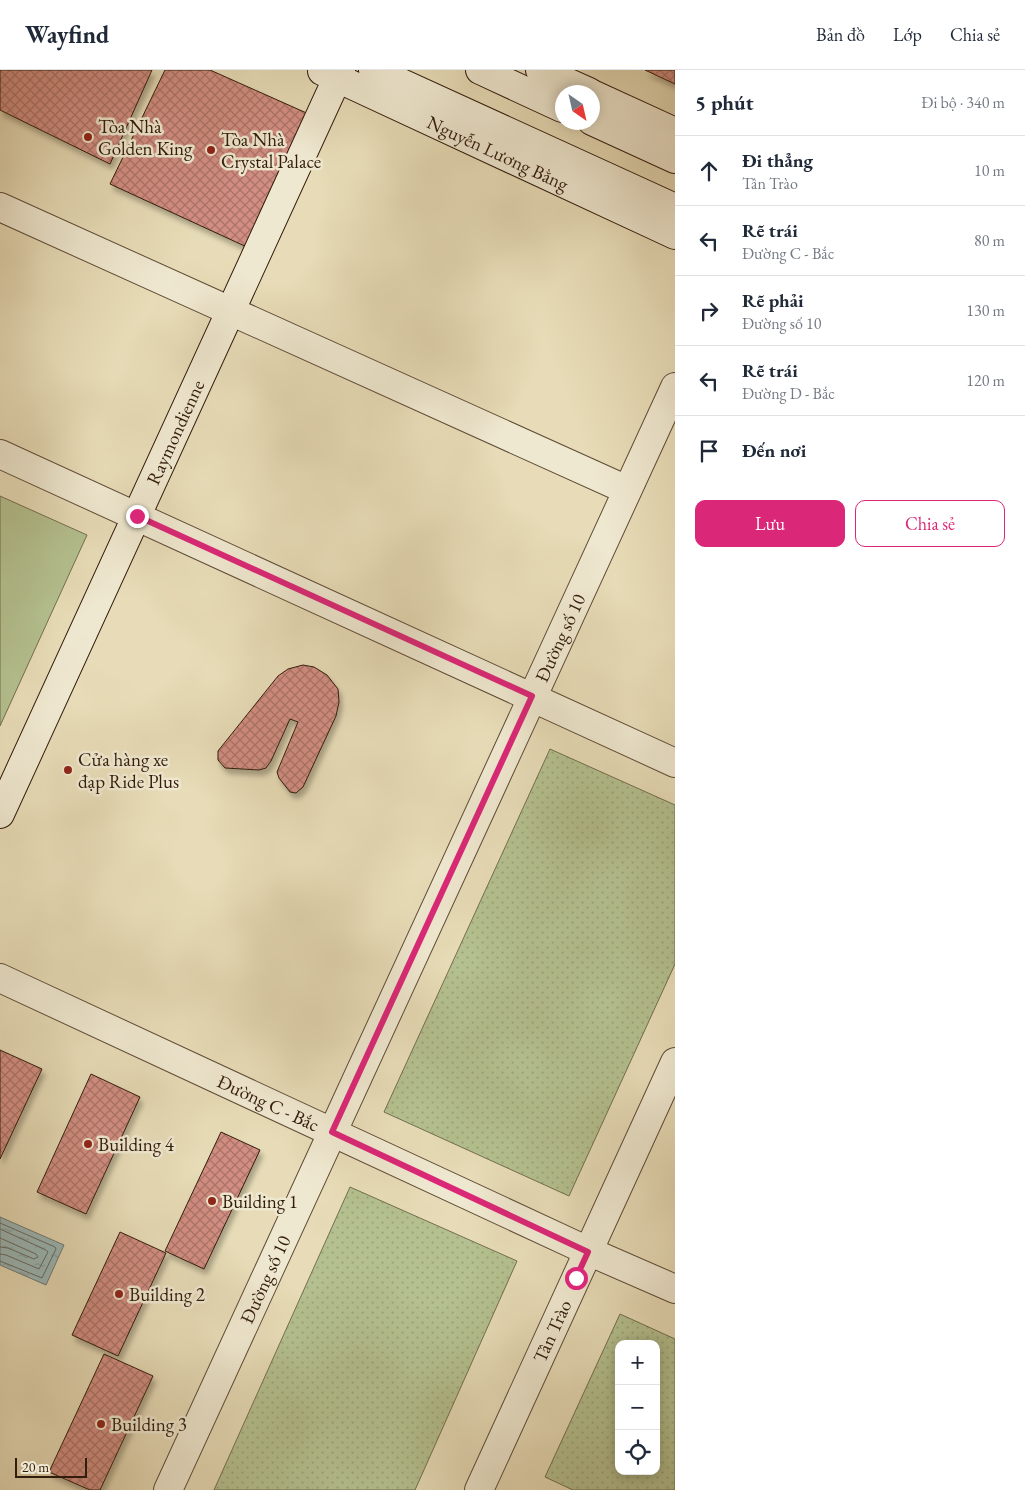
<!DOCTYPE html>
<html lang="vi">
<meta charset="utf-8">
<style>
:root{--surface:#fff;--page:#f2f2f3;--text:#1f2937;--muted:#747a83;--line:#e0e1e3;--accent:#db2777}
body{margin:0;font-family:"EB Garamond",serif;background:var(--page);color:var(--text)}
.controls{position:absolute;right:15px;bottom:15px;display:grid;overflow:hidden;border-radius:10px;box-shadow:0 2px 12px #0003}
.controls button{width:45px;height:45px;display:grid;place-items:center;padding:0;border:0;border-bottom:1px solid var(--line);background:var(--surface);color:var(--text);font:25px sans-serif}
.compass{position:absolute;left:555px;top:15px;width:45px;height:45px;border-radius:50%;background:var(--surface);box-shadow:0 2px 12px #0003;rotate:146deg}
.scale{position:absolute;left:15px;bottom:12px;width:72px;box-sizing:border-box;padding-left:5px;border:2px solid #321c0c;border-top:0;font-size:14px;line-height:18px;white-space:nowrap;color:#321c0c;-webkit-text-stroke:4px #efe8d0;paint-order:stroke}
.stop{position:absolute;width:15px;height:15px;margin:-11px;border:4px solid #db2777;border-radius:50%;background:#fff}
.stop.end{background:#db2777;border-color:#fff;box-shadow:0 1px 5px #0008}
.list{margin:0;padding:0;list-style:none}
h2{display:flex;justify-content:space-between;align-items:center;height:65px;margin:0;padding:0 20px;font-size:21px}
h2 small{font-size:16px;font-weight:400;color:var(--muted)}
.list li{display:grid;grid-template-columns:32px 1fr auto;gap:15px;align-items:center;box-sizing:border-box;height:70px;padding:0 20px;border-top:1px solid var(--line)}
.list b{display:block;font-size:19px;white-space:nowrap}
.list p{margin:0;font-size:16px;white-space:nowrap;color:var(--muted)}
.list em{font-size:16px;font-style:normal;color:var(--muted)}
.actions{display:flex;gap:10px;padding:15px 20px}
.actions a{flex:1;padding:11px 0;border:1px solid var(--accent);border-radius:10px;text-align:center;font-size:18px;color:var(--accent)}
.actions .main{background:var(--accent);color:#fff}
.icon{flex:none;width:28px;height:28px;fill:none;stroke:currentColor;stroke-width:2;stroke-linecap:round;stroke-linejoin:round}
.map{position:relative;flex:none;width:675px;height:1420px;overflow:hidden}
header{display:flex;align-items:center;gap:30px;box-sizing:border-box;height:70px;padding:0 25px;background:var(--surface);border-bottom:1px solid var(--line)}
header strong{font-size:24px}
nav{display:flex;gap:28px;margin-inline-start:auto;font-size:18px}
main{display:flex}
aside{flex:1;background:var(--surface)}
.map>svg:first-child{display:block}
</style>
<header>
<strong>Wayfind</strong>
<nav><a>Bản đồ</a><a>Lớp</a><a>Chia sẻ</a></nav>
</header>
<main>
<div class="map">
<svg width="675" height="1420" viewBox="0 0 675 1420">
<defs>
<pattern id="grass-dots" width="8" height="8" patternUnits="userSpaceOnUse" patternTransform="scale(1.25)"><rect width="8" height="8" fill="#b4c08f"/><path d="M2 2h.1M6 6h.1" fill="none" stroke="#9ba47a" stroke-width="1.8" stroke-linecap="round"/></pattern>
<pattern id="water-ripples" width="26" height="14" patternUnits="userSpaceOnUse" patternTransform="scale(1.25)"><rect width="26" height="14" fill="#9bb9b9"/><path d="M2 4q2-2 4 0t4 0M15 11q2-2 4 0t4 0" fill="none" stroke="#869e9e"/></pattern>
<pattern id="building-cross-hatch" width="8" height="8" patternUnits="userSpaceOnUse" patternTransform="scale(1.25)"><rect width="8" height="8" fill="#d28e82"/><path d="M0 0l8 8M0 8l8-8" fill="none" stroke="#ab7369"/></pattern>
<filter id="shadow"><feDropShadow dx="3" dy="5.5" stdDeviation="2.5" flood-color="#0004"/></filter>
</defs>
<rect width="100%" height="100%" fill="#e7dcb7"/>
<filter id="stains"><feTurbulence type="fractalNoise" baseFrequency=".004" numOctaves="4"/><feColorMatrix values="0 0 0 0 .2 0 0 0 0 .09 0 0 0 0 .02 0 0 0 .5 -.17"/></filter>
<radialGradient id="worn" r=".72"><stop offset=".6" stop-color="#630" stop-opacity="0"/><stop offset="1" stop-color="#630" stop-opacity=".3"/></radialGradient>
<path fill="url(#grass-dots)" stroke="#736e4e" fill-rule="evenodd" d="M 550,679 L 675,735 L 675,894 L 569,1126 L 384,1042 Z
M 350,1117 L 517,1191 L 415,1420 L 214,1420 Z
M 620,1244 L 675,1269 L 675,1420 L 573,1420 L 545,1407 ZM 619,1274 L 656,1274 L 656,1401 L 619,1401 Z"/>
<path fill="#b4c08f" stroke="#736e4e" d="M 0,426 L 87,465 L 0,656 Z"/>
<path fill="url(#water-ripples)" stroke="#717a74" d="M 0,1147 L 64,1175 L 46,1215 L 0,1195 Z"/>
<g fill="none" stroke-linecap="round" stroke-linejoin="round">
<path stroke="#666a62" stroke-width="1" d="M 0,1153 L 55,1177 L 56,1179 L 42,1208 L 0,1191
M 0,1159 L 46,1180 L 48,1182 L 39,1199 L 6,1185 L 0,1184
M 0,1168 L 36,1184 L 38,1187 L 34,1189 L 8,1178 L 0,1177"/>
</g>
<path fill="url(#building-cross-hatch)" stroke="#321c0c" filter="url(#shadow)" d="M 0,0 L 152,0 L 110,94 L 0,40 Z
M 165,0 L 210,0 L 311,45 L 249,178 L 110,114 Z
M 645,0 L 675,0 L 675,14 Z
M 303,595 L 314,597 L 327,605 L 338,619 L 339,632 L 336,646 L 303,717 L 296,723 L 290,722 L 279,708 L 277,702 L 298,652 L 290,649 L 271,691 L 266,698 L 259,700 L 225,698 L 218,690 L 218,681 L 278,606 L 288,599 Z
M 0,980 L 42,999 L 0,1089 Z
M 91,1004 L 140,1027 L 86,1144 L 37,1122 Z
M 221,1062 L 260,1080 L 204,1199 L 165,1181 Z
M 120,1162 L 166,1183 L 118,1286 L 72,1265 Z
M 104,1284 L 153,1306 L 100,1420 L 90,1420 L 49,1402 Z"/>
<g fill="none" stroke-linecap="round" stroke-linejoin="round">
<defs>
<g id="street">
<path d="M 0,137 L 627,420"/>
<path d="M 0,384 L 675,693"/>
<path id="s1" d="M 0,908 L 588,1181 L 675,1219"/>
<path id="s2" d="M 168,1420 L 675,317"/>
<path id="s3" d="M 479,1420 L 675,992"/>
</g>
<g id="secondary">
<path d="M 373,0 L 675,138"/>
<path d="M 480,0 L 562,38"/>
<path d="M 540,0 L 589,22"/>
<path id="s4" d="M 322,1 L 675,165"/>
<path d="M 592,24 L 675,62"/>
<path d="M 592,51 L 675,89"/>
<path id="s5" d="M 0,744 L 341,0"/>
</g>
</defs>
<use href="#street" stroke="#5f4c37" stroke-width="30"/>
<use href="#secondary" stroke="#321c0c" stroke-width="30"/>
<use href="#street" stroke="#efe8d0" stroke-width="28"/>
<use href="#secondary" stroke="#efe8d0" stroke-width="28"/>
</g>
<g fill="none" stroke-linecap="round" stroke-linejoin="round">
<path stroke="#db2777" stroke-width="6" d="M 137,446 L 532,626 L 332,1062 L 588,1182 L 576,1208"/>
</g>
<g fill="#8f2418" stroke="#efe8d0" stroke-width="2">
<circle cx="88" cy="67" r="5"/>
<circle cx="211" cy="80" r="5"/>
<circle cx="68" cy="700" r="5"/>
<circle cx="88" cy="1074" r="5"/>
<circle cx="212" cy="1131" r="5"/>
<circle cx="119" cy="1224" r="5"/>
<circle cx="101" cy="1354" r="5"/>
</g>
<g text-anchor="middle" stroke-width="5" stroke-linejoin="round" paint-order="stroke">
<g font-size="19" fill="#321c0c" stroke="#efe8d0" text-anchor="start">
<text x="98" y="63">Tòa Nhà<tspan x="98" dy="22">Golden King</tspan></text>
<text x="221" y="76">Tòa Nhà<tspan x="221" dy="22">Crystal Palace</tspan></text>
<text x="78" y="696">Cửa hàng xe<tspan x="78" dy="22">đạp Ride Plus</tspan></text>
<text x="98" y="1081">Building 4</text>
<text x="222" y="1138">Building 1</text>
<text x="129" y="1231">Building 2</text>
<text x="111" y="1361">Building 3</text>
</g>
<g font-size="19" fill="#321c0c" stroke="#efe8d0">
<text dy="7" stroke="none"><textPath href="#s4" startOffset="194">Nguyễn Lương Bằng</textPath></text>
<text dy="7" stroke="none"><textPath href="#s5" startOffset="420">Raymondienne</textPath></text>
<text dy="7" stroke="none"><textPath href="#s2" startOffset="938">Đường số 10</textPath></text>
<text dy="7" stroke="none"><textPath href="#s1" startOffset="296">Đường C - Bắc</textPath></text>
<text dy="7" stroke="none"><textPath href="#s2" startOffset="232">Đường số 10</textPath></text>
<text dy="7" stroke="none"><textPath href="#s3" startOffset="175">Tân Trào</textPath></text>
</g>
</g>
<rect width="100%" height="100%" filter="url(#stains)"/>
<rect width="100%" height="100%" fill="url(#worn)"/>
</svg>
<div class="controls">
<button>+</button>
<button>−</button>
<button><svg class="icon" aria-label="locate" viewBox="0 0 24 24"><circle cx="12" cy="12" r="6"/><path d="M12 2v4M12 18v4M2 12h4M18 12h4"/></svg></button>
</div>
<svg class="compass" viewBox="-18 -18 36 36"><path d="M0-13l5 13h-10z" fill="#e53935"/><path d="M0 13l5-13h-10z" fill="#747a83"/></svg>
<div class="scale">20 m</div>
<div class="stop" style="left:576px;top:1208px"></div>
<div class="stop end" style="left:137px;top:446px"></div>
</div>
<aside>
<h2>5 phút<small>Đi bộ · 340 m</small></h2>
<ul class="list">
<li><svg class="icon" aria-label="ahead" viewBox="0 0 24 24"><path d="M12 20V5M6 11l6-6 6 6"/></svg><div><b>Đi thẳng</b><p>Tân Trào</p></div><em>10 m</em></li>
<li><svg class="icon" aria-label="left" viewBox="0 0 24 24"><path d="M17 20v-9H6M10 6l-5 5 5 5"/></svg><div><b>Rẽ trái</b><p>Đường C - Bắc</p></div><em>80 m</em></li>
<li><svg class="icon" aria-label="right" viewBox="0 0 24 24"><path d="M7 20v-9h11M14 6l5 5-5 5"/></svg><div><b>Rẽ phải</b><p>Đường số 10</p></div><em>130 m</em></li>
<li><svg class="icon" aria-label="left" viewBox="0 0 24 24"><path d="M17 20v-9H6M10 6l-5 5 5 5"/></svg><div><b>Rẽ trái</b><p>Đường D - Bắc</p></div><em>120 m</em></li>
<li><svg class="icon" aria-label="arrive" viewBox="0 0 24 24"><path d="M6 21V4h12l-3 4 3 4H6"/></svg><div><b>Đến nơi</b></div></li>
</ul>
<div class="actions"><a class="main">Lưu</a><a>Chia sẻ</a></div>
</aside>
</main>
